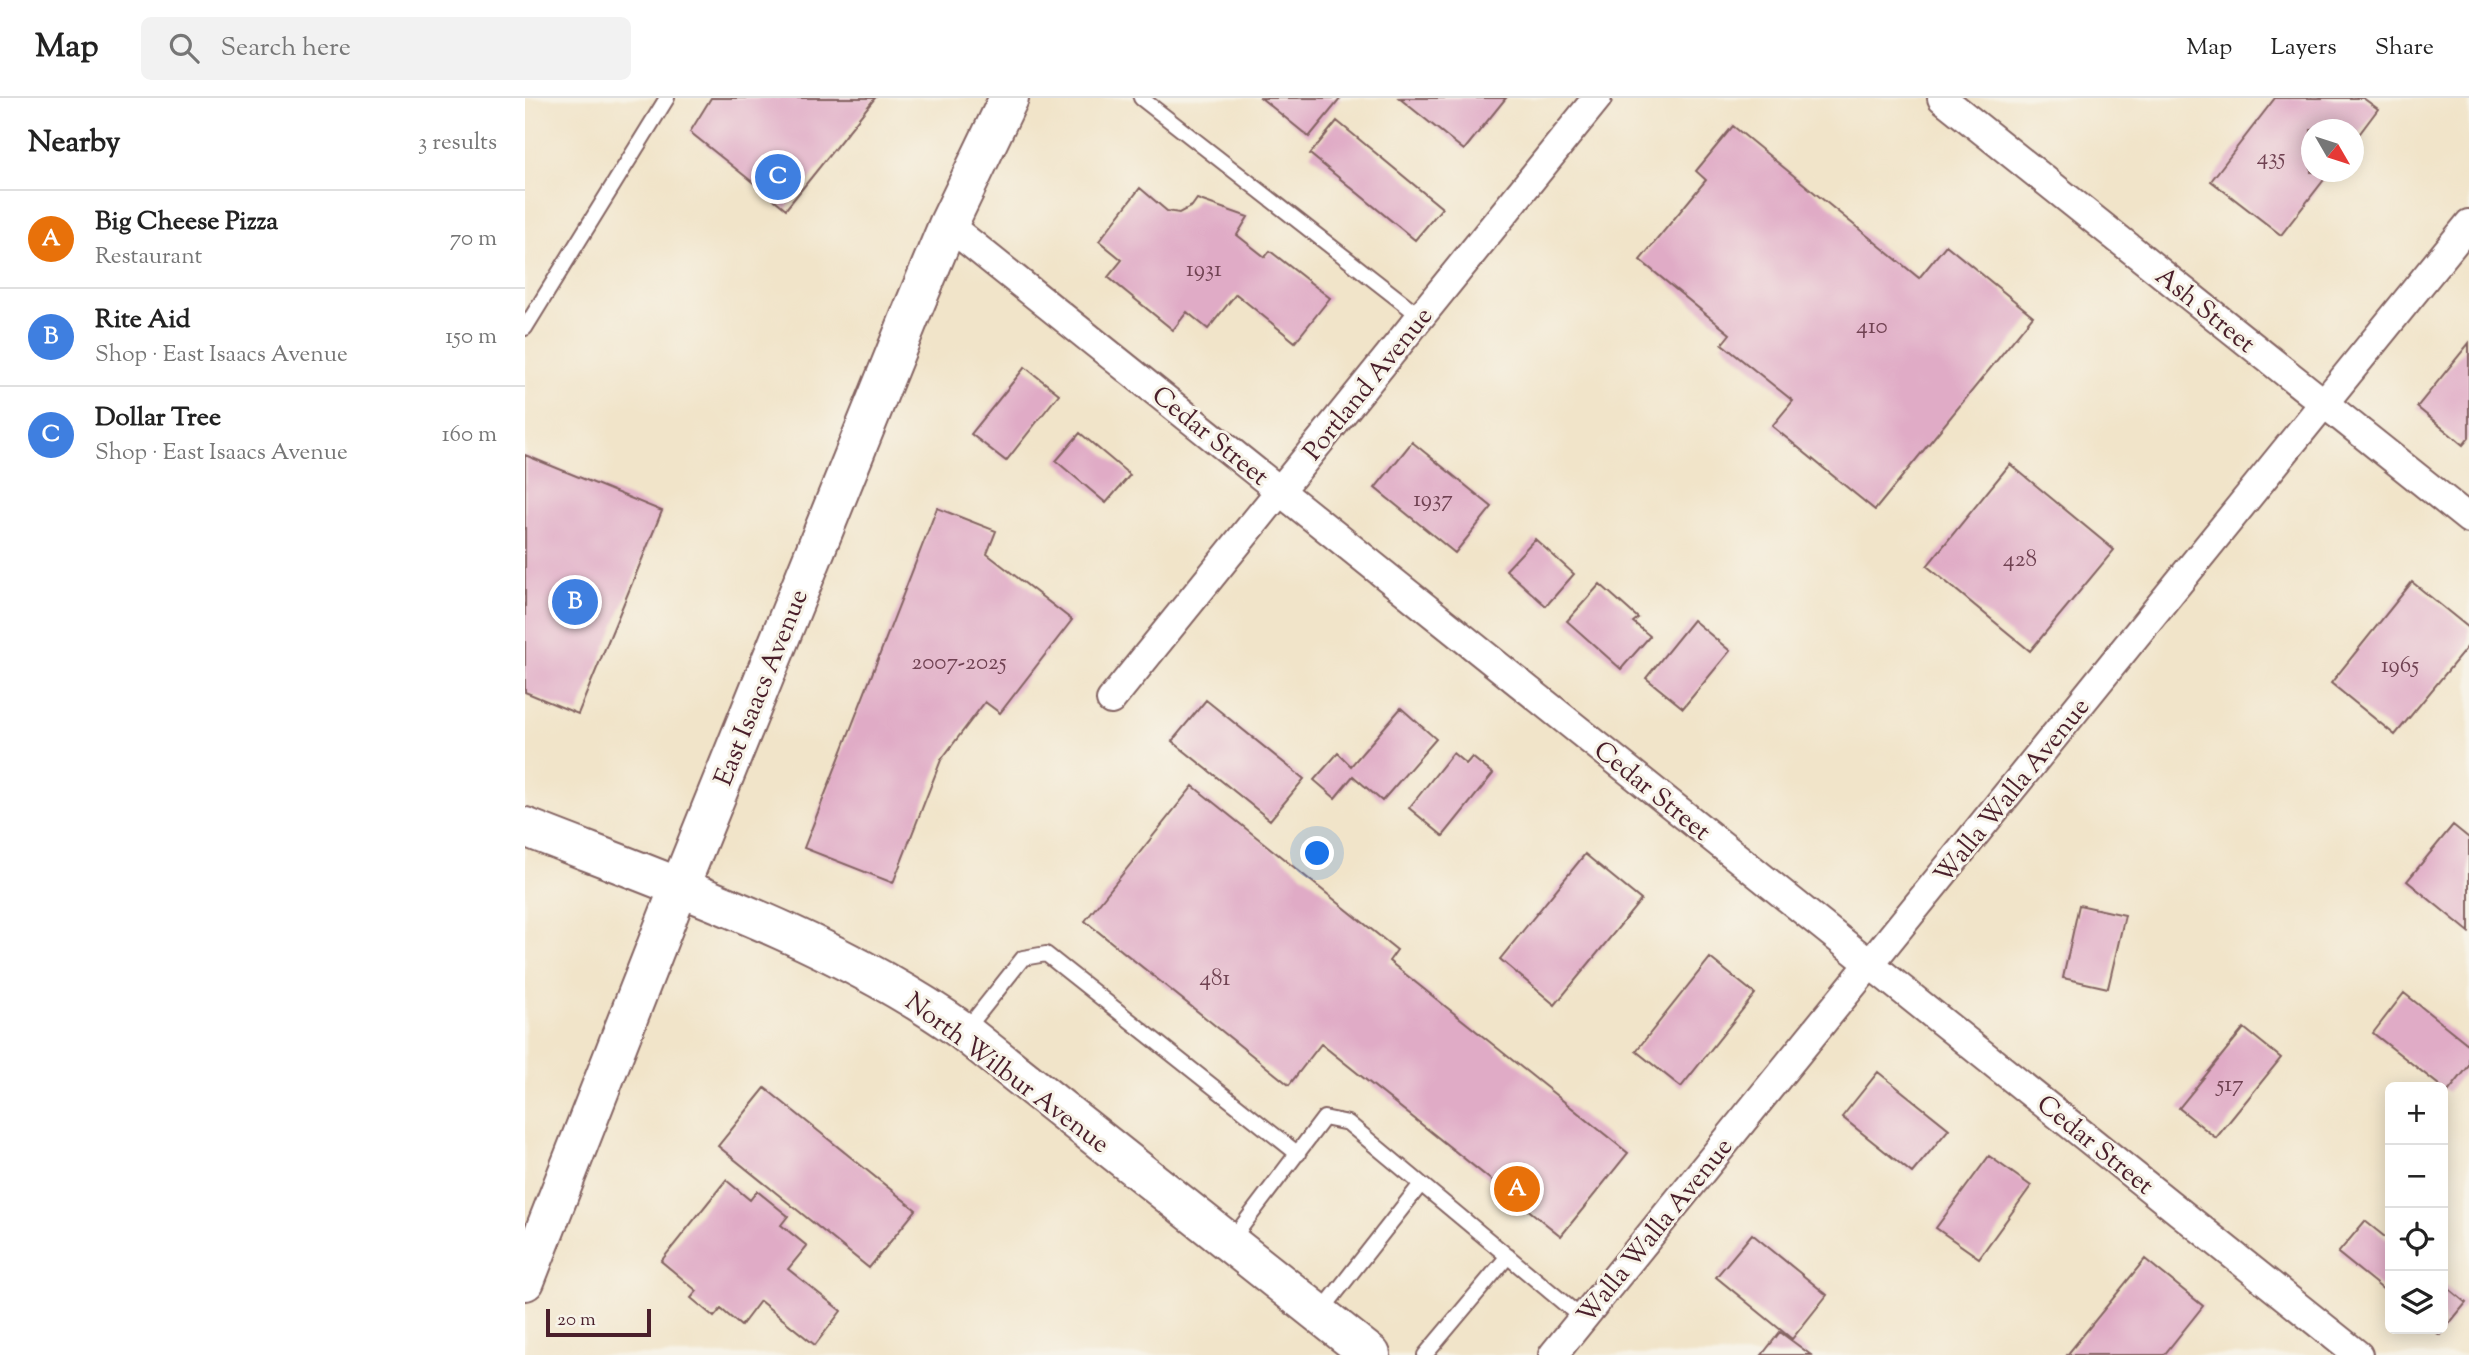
<!DOCTYPE html>
<meta charset="utf-8">
<style>
:root{--surface:#fff;--page:#f2f2f2;--text:#222;--muted:#767676;--line:#e0e0e0;--accent:#b45309}
body{margin:0;font-family:"Sorts Mill Goudy",serif;background:var(--page);color:var(--text)}
.controls{position:absolute;right:21px;bottom:21px;display:grid;overflow:hidden;border-radius:10px;box-shadow:0 4px 18px #0003}
.controls button{width:63px;height:63px;display:grid;place-items:center;padding:0;border:0;border-bottom:2px solid var(--line);background:var(--surface);color:var(--text);font:35px sans-serif}
.compass{position:absolute;left:1776px;top:21px;width:63px;height:63px;border-radius:50%;background:var(--surface);box-shadow:0 4px 18px #0003;rotate:129deg}
.scale{position:absolute;left:21px;bottom:18px;width:105px;box-sizing:border-box;padding-left:7px;border:4px solid #4a1f2b;border-top:0;font-size:19px;line-height:24px;white-space:nowrap;color:#4a1f2b;-webkit-text-stroke:5px #f7f3e8;paint-order:stroke}
.you{position:absolute;left:793px;top:756px;width:24px;height:24px;margin:-18px;border:5px solid #fff;border-radius:50%;background:#1a73e8;box-shadow:0 0 0 10px #1a73e833}
.badge{display:grid;place-items:center;width:46px;height:46px;border-radius:50%;background:var(--accent);color:#fff;font-size:23px;font-weight:700}
.pin{position:absolute;translate:-50% -50%;border:4px solid #fff;box-shadow:0 2px 7px #0006}
.list{margin:0;padding:0;list-style:none}
h2{display:flex;justify-content:space-between;align-items:center;height:91px;margin:0;padding:0 28px;font-size:30px}
h2 small{font-size:23px;font-weight:400;color:var(--muted)}
.list li{display:grid;grid-template-columns:46px 1fr auto;gap:21px;align-items:center;box-sizing:border-box;height:98px;padding:0 28px;border-top:2px solid var(--line)}
.list b{display:block;font-size:26px;white-space:nowrap}
.list p{margin:0;font-size:23px;white-space:nowrap;color:var(--muted)}
.list em{font-size:23px;font-style:normal;color:var(--muted)}
.icon{flex:none;width:38px;height:38px;fill:none;stroke:currentColor;stroke-width:2;stroke-linecap:round;stroke-linejoin:round}
.map{position:relative;flex:none;width:1944px;height:1257px;overflow:hidden}
header{display:flex;align-items:center;gap:42px;box-sizing:border-box;height:98px;padding:0 35px;background:var(--surface);border-bottom:2px solid var(--line)}
header strong{font-size:33px}
nav{display:flex;gap:38px;margin-inline-start:auto;font-size:24px}
.search{width:490px;height:63px;background:var(--page);display:flex;align-items:center;gap:18px;box-sizing:border-box;padding:0 24px;border-radius:10px;color:var(--muted);font-size:26px}
main{display:flex}
aside{flex:1;background:var(--surface)}
.map>svg:first-child{display:block}
</style>
<header>
<strong>Map</strong>
<div class="search"><svg class="icon" aria-label="search" viewBox="0 0 24 24"><circle cx="10" cy="10" r="6"/><path d="M15 15l6 6"/></svg>Search here</div>
<nav><a>Map</a><a>Layers</a><a>Share</a></nav>
</header>
<main>
<aside>
<h2>Nearby<small>3 results</small></h2>
<ul class="list">
<li><span class="badge" style="background:#e8710a">A</span><div><b>Big Cheese Pizza</b><p>Restaurant</p></div><em>70 m</em></li>
<li><span class="badge" style="background:#3f7fe0">B</span><div><b>Rite Aid</b><p>Shop · East Isaacs Avenue</p></div><em>150 m</em></li>
<li><span class="badge" style="background:#3f7fe0">C</span><div><b>Dollar Tree</b><p>Shop · East Isaacs Avenue</p></div><em>160 m</em></li>
</ul>
</aside>
<div class="map">
<svg width="1944" height="1257" viewBox="0 0 1944 1257">
<rect width="100%" height="100%" fill="#f7f3e8"/>
<filter id="ink" filterUnits="userSpaceOnUse"><feTurbulence type="fractalNoise" baseFrequency=".0143" numOctaves="2"/><feDisplacementMap in="SourceGraphic" scale="14" xChannelSelector="R" yChannelSelector="G"/><feConvolveMatrix kernelMatrix="1 2 1 2 8 2 1 2 1" color-interpolation-filters="sRGB"/></filter>
<filter id="wash" filterUnits="userSpaceOnUse"><feTurbulence type="fractalNoise" baseFrequency=".00686" numOctaves="4" result="noise"/><feDisplacementMap in="SourceGraphic" scale="28" xChannelSelector="R" yChannelSelector="G"/><feGaussianBlur stdDeviation="1.57" result="paint"/><feColorMatrix in="noise" values="0 0 0 0 0 0 0 0 0 0 0 0 0 0 0 0 0 1.4 0 .05"/><feComposite in="paint" operator="in"/></filter>
<g filter="url(#wash)">
<rect width="100%" height="100%" fill="#f1e4c9"/>
<g id="blocks">
<path fill="#e0abc6" d="M 186,0 L 350,0 L 261,111 L 165,34 Z
M 736,0 L 816,0 L 784,39 Z
M 874,0 L 981,0 L 939,52 Z
M 1750,0 L 1838,0 L 1853,11 L 1829,43 L 1829,32 L 1786,32 L 1786,74 L 1805,74 L 1756,137 L 1686,83 Z
M 812,23 L 917,110 L 890,142 L 785,56 Z
M 1208,28 L 1394,180 L 1421,147 L 1508,218 L 1350,412 L 1247,328 L 1268,303 L 1197,246 L 1205,236 L 1115,162 L 1181,82 L 1171,73 Z
M 615,90 L 642,113 L 654,115 L 667,108 L 672,101 L 723,119 L 712,137 L 740,159 L 745,153 L 805,200 L 770,244 L 711,196 L 683,231 L 662,214 L 648,232 L 583,179 L 597,162 L 574,143 Z
M 1944,245 L 1944,340 L 1938,347 L 1892,309 Z
M 500,269 L 534,296 L 481,363 L 446,336 Z
M 555,335 L 605,377 L 581,405 L 531,363 Z
M 887,344 L 967,409 L 930,455 L 850,390 Z
M 0,357 L 137,413 L 53,616 L 0,594 Z
M 1485,366 L 1589,452 L 1505,553 L 1402,468 Z
M 412,410 L 471,433 L 462,456 L 547,522 L 475,615 L 460,604 L 416,662 L 368,785 L 279,750 Z
M 1010,441 L 1049,476 L 1021,508 L 981,472 Z
M 1887,484 L 1944,530 L 1944,547 L 1870,637 L 1806,585 Z
M 1075,486 L 1113,520 L 1108,524 L 1125,538 L 1096,571 L 1042,523 Z
M 1168,522 L 1205,553 L 1158,610 L 1121,580 Z
M 681,602 L 779,681 L 745,722 L 647,643 Z
M 876,610 L 911,641 L 857,703 L 828,678 L 810,700 L 789,682 L 813,655 L 826,668 Z
M 928,655 L 941,666 L 947,659 L 968,676 L 918,738 L 884,710 Z
M 668,688 L 872,852 L 864,863 L 1103,1055 L 1036,1138 L 796,946 L 764,987 L 560,823 Z
M 1928,727 L 1944,740 L 1944,834 L 1882,783 Z
M 1060,756 L 1116,802 L 1030,907 L 975,861 Z
M 1554,807 L 1600,817 L 1583,890 L 1538,880 Z
M 1185,860 L 1230,896 L 1156,989 L 1111,953 Z
M 1879,895 L 1944,947 L 1944,968 L 1923,994 L 1848,935 Z
M 1719,930 L 1756,960 L 1691,1040 L 1654,1010 Z
M 1353,974 L 1424,1031 L 1387,1075 L 1317,1019 Z
M 240,990 L 391,1112 L 344,1170 L 193,1048 Z
M 1464,1058 L 1506,1088 L 1454,1160 L 1411,1130 Z
M 201,1082 L 225,1102 L 232,1093 L 263,1118 L 256,1127 L 282,1148 L 263,1171 L 316,1213 L 290,1247 L 235,1203 L 216,1228 L 196,1211 L 189,1219 L 166,1200 L 172,1193 L 136,1163 Z
M 1840,1123 L 1865,1143 L 1865,1197 L 1813,1155 Z
M 1227,1136 L 1302,1197 L 1267,1241 L 1191,1179 Z
M 1620,1161 L 1678,1208 L 1639,1257 L 1542,1257 Z
M 1918,1186 L 1941,1205 L 1915,1237 L 1906,1231 L 1918,1231 Z
M 1255,1234 L 1286,1257 L 1237,1257 Z"/>
</g>
</g>
<g filter="url(#ink)">
<use href="#blocks" fill-opacity="0" stroke="#846462" stroke-width="2"/>
<g fill="none" stroke-linecap="round" stroke-linejoin="round">
<defs>
<path id="service" d="M 616,0 L 895,218
M 0,230 L 142,0
M 440,933 L 498,860 L 521,856 L 773,1056
M 705,1144 L 799,1020 L 823,1025 L 1058,1221
M 795,1215 L 896,1086
M 900,1257 L 983,1158"/>
<path id="minor" d="M 1417,0 L 1944,421
M 423,127 L 1833,1257
M 586,602 L 1072,0
M 1028,1257 L 1944,126"/>
<path id="secondary" d="M 0,729 C 145,786 312,843 439,934 L 846,1257"/>
<path id="primary" d="M 0,1183 L 154,790 L 388,211 L 423,127 L 484,0"/>
</defs>
<use href="#service" stroke="#846462" stroke-width="18"/>
<use href="#minor" stroke="#846462" stroke-width="32"/>
<use href="#secondary" stroke="#846462" stroke-width="42"/>
<use href="#primary" stroke="#846462" stroke-width="42"/>
<use href="#service" stroke="#fff" stroke-width="14"/>
<use href="#minor" stroke="#fff" stroke-width="28"/>
<use href="#secondary" stroke="#fff" stroke-width="38"/>
<use href="#primary" stroke="#fff" stroke-width="38"/>
</g>
</g>
<g text-anchor="middle" stroke-width="6" stroke-linejoin="round" paint-order="stroke">
<g font-size="23" fill="#704252">
<text x="1746" y="66">435</text>
<text x="679" y="178">1931</text>
<text x="1347" y="235">410</text>
<text x="908" y="408">1937</text>
<text x="1495" y="468">428</text>
<text x="434" y="571">2007-2025</text>
<text x="1875" y="574">1965</text>
<text x="690" y="887">481</text>
<text x="1705" y="993">517</text>
</g>
<g font-size="26" fill="#4a1f2b" stroke="#f7f3e8">
<text transform="translate(1681 211) rotate(39)" y="9">Ash Street</text>
<text transform="translate(842 285) rotate(-51)" y="9">Portland Avenue</text>
<text transform="translate(686 337) rotate(39)" y="9">Cedar Street</text>
<text transform="translate(235 589) rotate(-68)" y="9">East Isaacs Avenue</text>
<text transform="translate(1128 692) rotate(39)" y="9">Cedar Street</text>
<text transform="translate(1486 692) rotate(-51)" y="9">Walla Walla Avenue</text>
<text transform="translate(483 974) rotate(37)" y="9">North Wilbur Avenue</text>
<text transform="translate(1571 1046) rotate(39)" y="9">Cedar Street</text>
<text transform="translate(1129 1132) rotate(-51)" y="9">Walla Walla Avenue</text>
</g>
</g>
</svg>
<div class="controls">
<button>+</button>
<button>−</button>
<button><svg class="icon" aria-label="locate" viewBox="0 0 24 24"><circle cx="12" cy="12" r="6"/><path d="M12 2v4M12 18v4M2 12h4M18 12h4"/></svg></button>
<button><svg class="icon" aria-label="layers" viewBox="0 0 24 24"><path d="M12 4l9 5-9 5-9-5zM3 14l9 5 9-5"/></svg></button>
</div>
<svg class="compass" viewBox="-18 -18 36 36"><path d="M0-13l5 13h-10z" fill="#e53935"/><path d="M0 13l5-13h-10z" fill="#767676"/></svg>
<div class="scale">20 m</div>
<div class="you"></div>
<div class="pin badge" style="left:992px;top:1091px;background:#e8710a">A</div>
<div class="pin badge" style="left:50px;top:504px;background:#3f7fe0">B</div>
<div class="pin badge" style="left:253px;top:79px;background:#3f7fe0">C</div>
</div>
</main>
